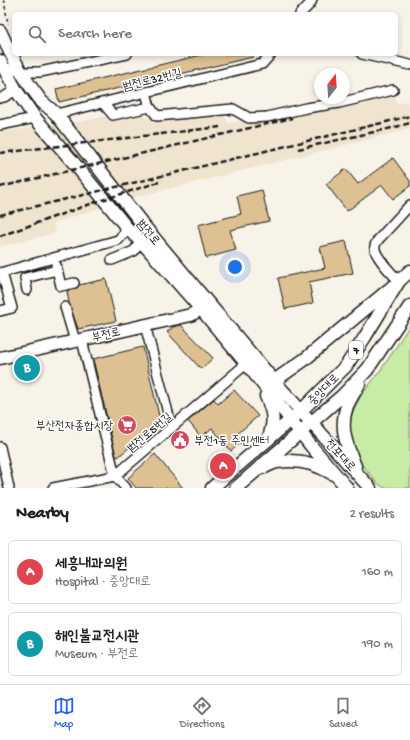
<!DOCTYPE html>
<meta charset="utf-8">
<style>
:root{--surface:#fff;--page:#f2f2f2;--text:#222;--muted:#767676;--line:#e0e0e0;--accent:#2563eb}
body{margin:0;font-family:"Gochi Hand","Poor Story",sans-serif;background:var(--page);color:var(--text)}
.compass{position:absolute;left:314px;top:68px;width:36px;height:36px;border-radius:50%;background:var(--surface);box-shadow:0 2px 6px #0003;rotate:17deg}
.you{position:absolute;left:235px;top:267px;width:14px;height:14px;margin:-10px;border:3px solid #fff;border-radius:50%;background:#1a73e8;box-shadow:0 0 0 6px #1a73e833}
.badge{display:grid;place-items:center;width:26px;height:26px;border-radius:50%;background:var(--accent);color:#fff;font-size:13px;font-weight:700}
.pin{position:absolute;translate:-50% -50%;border:2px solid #fff;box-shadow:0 1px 4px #0006}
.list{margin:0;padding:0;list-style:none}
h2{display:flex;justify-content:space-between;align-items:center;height:52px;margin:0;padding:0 16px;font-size:17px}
h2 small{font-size:13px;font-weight:400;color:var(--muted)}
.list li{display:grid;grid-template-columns:26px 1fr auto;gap:12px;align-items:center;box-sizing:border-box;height:64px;margin:0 8px 8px;padding:0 8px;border:1px solid var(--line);border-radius:6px}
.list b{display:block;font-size:15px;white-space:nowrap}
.list p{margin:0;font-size:13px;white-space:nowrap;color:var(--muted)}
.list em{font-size:13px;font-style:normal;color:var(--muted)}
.icon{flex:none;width:22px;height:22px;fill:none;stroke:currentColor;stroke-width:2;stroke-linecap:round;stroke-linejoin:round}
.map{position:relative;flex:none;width:410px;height:488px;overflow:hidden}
.search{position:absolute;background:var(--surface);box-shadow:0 2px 6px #0003;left:12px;right:12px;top:12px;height:44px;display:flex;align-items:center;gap:10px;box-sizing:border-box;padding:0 14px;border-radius:6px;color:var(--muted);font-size:15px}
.sheet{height:196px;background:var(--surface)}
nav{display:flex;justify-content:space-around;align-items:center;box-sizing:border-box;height:56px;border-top:1px solid var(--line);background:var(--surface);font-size:11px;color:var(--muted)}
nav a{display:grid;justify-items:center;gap:2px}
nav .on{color:var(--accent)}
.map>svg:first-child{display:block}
</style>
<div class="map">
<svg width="410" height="488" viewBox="0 0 410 488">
<rect width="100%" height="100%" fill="#f8f3e9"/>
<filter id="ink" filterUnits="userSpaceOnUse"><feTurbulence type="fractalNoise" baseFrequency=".025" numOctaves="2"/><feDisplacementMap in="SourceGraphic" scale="8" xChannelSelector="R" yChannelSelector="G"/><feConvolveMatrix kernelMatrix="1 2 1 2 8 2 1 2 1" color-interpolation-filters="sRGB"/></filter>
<g filter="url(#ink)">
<path fill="#f0e4cf" d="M 395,93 L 396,103 L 410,102 L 410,129 L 128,199 L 54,223 L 55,233 L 0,247 L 0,132 L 84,121 L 142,108 L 145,118 L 220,110 L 228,123 L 294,113 Z"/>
<path fill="#c8eca5" stroke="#728460" d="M 410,325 L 410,488 C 403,488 388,488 383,487 C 376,484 369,472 364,467 C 357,459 355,452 352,442 C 344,411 363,394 380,371 C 391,356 400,340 410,325 Z"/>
<path fill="#ddc192" stroke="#1c1c1c" d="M 206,54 L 253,54 L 253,57 L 59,102 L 56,89 Z
M 393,158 L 410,181 L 410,186 L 393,199 L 382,185 L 347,211 L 326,184 L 346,169 L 358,184 Z
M 262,190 L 269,221 L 230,230 L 236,250 L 206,258 L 198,225 L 241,214 L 237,196 Z
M 346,241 L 353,273 L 309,282 L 313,303 L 285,309 L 278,278 L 325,268 L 320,247 Z
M 106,279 L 116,321 L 78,329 L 69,303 L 67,291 L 76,289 L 79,285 Z
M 181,325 L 213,358 L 201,369 L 167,332 L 173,327 Z
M 143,347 L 160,420 L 156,425 L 118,457 L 116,456 L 93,359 Z
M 234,390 L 258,416 L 236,435 L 242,442 L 231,451 L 212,428 L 201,437 L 188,421 L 214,399 L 218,404 Z
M 155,454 L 183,488 L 136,488 L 128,478 Z"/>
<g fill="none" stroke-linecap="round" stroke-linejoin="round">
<defs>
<path id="minor" d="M 300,14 L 310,4 L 312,0
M 362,54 L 410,65
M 0,66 L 21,72 L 40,72 L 127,54
M 0,98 L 4,97 L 16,90
M 103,103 L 113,115 L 150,107 L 146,93
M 150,107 L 157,116 L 233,109 L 249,118 L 267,117 L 306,108 L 339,103 L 393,90
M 56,114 L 262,64 L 271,54
M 0,125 L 35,118
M 112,260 L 134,251 L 141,241
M 56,265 L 61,286 L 74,283
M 0,273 L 118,240 L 128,229
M 399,281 C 393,275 376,257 375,249 C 374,245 376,243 378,240 L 410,205
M 27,290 L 25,278 L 57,270
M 65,307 L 75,341
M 0,311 L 12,308 L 2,273
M 145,325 L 172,428
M 82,340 L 115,476
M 0,447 L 9,488
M 115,476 L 126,488
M 53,488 L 115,476 L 246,364"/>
<path id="major" d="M 0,31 C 11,56 25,81 42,102 C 47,106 52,110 56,114 L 144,226 L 209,304 L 274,381 L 370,488
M 0,61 L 16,90 L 35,118 L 74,163 L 128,229 L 141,241 L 201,309 L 254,373 L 312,447 L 347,488
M 0,358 L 191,315 L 207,305
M 274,381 L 304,360 L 392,287
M 266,396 C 274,414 275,421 268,440
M 355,466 C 347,446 339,428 347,406 C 350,399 355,391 359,384
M 265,467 C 269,465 273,463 277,462 C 296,459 315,463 331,473
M 212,488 L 301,411 L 346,366 L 365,337 L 399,281 L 410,271
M 236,488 L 343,395 L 367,370 L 410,306"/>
</defs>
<use href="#minor" stroke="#1c1c1c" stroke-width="12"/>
<use href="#major" stroke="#1c1c1c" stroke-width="15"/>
<path stroke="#1c1c1c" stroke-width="1.5" stroke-dasharray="3 3" stroke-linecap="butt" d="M 4,0 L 8,24"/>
<use href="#minor" stroke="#fff" stroke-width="9"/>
<use href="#major" stroke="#fff" stroke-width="12"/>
<path stroke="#1c1c1c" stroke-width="2.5" stroke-dasharray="6 3" stroke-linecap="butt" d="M 298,149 L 392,128 L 410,123
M 0,153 L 220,127
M 0,187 L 292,118
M 0,215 L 390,121 L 410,116
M 0,236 L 96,202 L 162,181"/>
</g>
</g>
<defs>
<symbol id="supermarket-disc" viewBox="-11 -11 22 22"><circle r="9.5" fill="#d1495b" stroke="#fff"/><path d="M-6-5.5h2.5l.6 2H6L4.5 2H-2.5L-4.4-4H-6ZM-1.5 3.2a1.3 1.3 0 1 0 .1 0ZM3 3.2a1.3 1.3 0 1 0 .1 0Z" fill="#fff"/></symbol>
<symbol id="civic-disc" viewBox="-11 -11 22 22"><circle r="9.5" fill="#d1495b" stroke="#fff"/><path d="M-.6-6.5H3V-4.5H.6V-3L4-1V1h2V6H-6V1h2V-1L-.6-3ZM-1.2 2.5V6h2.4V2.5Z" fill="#fff"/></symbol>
</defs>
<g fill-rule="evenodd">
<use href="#supermarket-disc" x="116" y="414" width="22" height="22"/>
<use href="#civic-disc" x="169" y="429" width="22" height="22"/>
</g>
<g text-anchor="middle" stroke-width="3" stroke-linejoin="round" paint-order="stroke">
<rect fill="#fff" stroke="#606060" stroke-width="1" x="349" y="341" width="14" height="18" rx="3"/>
<g font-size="11" font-weight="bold" fill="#1c1c1c">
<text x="356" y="354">7</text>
</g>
<g font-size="12" fill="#1c1c1c" stroke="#fff">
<text transform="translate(152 79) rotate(-14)" y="4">범전로32번길</text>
<text transform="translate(149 232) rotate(51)" y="4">범전로</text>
<text transform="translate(106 334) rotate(-13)" y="4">부전로</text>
<text transform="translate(323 389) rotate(-45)" y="4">중앙대로</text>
<text transform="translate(149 432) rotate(-40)" y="4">범전로5번길</text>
<text transform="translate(341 455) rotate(48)" y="4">전포대로</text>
</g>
<g font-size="12" fill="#1c1c1c" stroke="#fff" text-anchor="end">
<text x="113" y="429">부산전자종합시장</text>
<text x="194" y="444" text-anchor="start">부전1동 주민센터</text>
</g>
</g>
</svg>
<svg class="compass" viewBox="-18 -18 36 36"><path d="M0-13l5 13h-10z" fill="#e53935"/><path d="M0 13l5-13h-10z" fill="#767676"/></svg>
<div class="you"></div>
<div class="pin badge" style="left:223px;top:466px;background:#e0444e">A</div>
<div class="pin badge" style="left:27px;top:368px;background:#0f9aa8">B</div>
<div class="search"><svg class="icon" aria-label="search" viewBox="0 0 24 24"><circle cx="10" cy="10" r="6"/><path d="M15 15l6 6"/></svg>Search here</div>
</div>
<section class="sheet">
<h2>Nearby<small>2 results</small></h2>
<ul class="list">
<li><span class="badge" style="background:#e0444e">A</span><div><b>세흥내과의원</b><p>Hospital · 중앙대로</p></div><em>160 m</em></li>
<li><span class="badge" style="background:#0f9aa8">B</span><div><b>해인불교전시관</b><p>Museum · 부전로</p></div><em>190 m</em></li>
</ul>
</section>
<nav>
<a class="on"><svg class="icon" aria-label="map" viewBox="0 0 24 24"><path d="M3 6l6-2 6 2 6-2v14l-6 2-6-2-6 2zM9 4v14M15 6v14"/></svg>Map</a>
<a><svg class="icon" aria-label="directions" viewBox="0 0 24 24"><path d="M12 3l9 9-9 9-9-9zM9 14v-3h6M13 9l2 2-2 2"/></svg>Directions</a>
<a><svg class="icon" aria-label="saved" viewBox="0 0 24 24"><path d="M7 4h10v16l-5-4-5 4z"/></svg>Saved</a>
</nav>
